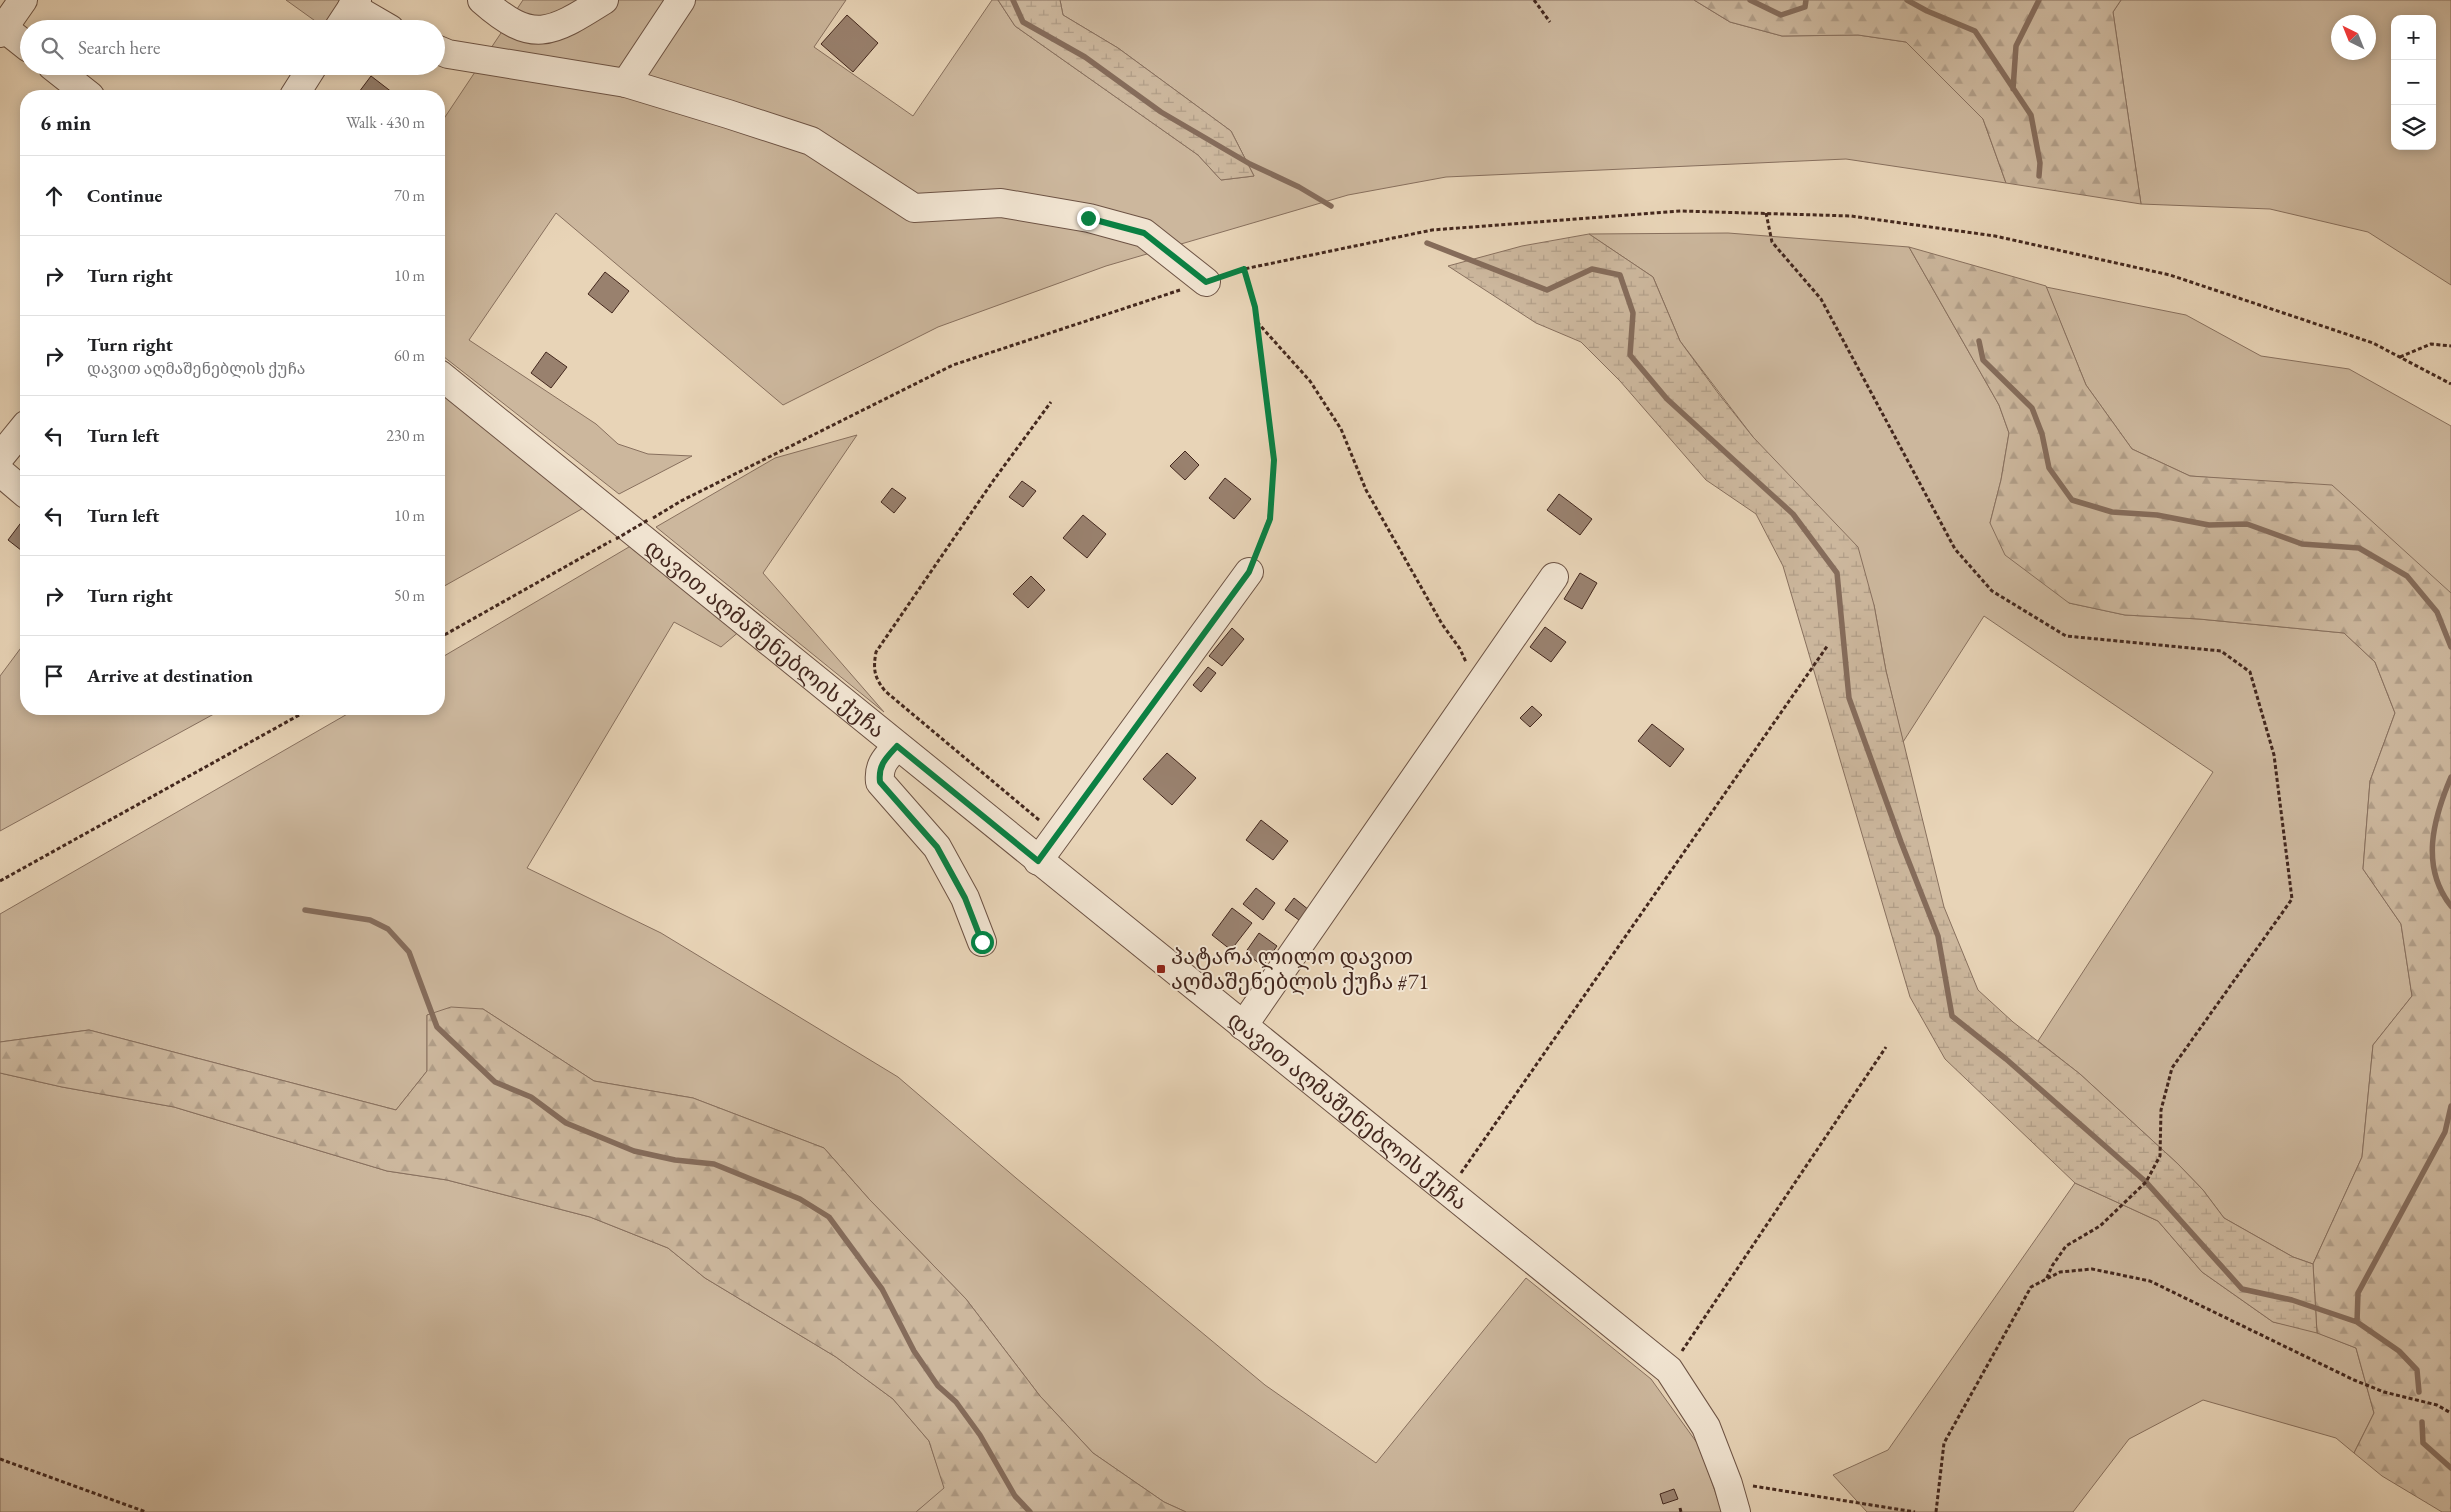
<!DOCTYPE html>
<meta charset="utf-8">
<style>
:root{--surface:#fff;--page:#f6f6f6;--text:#202124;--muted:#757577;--line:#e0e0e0}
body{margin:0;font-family:"EB Garamond","Noto Serif Georgian",serif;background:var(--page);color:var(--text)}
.controls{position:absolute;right:15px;top:15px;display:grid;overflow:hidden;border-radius:10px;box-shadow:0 2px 12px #0003}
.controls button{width:45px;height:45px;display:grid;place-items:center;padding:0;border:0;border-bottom:1px solid var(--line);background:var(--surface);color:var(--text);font:25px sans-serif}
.compass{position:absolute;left:2331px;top:15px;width:45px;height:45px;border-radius:50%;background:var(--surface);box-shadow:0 2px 12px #0003;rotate:317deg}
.stop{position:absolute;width:15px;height:15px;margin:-11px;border:4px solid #0b8043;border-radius:50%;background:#fff}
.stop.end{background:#0b8043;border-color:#fff;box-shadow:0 1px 5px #0008}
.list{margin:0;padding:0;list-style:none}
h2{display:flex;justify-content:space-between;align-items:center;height:65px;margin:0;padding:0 20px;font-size:21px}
h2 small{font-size:16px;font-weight:400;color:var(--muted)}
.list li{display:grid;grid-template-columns:32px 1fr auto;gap:15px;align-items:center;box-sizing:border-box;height:80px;padding:0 20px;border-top:1px solid var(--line)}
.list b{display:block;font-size:19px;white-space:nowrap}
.list p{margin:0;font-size:16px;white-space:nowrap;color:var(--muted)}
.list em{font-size:16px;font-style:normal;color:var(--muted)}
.icon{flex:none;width:28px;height:28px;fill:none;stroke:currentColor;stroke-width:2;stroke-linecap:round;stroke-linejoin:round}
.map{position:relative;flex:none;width:2451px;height:1512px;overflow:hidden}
.search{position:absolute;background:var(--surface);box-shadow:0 2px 12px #0003;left:20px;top:20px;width:425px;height:55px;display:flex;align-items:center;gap:12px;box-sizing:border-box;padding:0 18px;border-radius:28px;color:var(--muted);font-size:19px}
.panel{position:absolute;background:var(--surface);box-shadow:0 2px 12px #0003;left:20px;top:90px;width:425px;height:625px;border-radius:20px}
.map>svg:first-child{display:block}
</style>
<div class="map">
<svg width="2451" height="1512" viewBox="0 0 2451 1512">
<defs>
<pattern id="forest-firs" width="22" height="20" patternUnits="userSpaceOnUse" patternTransform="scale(1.25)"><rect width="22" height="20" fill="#ccb79d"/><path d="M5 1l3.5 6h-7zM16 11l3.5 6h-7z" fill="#b09d87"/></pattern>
<pattern id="wetland-marsh" width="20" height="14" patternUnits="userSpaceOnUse" patternTransform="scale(1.25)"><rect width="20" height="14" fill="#ccb79d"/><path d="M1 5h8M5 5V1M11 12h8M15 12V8" fill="none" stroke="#b09d87"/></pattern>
</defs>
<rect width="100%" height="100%" fill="#e8d4b7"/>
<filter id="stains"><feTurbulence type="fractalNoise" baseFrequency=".004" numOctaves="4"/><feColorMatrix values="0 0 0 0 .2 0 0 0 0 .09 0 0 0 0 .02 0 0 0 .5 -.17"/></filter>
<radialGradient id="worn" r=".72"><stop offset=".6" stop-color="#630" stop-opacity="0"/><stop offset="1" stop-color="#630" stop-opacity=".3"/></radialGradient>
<path fill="#ccb79d" stroke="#88705e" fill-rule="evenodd" d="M 286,0 L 344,0 L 325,28 Z
M 523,0 L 846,0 L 814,47 L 913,116 L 992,0 L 998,0 L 1015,26 L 1198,155 L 1221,180 L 1254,176 L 1231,131 L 1118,48 L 1063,15 L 1060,0 L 1694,0 L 1730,22 L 1782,36 L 1858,35 L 1906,42 L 1983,119 L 2006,183 L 1846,159 L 1446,177 L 1348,195 L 1106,266 L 938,327 L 783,405 L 556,213 L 469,340 L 596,424 L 618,444 L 648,454 L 692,456 L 619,494 L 439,353 L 439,126 Z
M 2121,0 L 2451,0 L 2451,285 L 2368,232 L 2270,209 L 2141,204 L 2113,12 ZM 2395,19 L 2432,19 L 2432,146 L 2395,146 ZM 2338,22 L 2368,22 L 2368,52 L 2338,52 Z
M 1728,233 L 1909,247 L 1999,405 L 2009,433 L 2001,480 L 1990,523 L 2069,603 L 2125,615 L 2199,619 L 2344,633 L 2375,662 L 2395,713 L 2370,781 L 2363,869 L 2401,924 L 2412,996 L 2373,1045 L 2362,1157 L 2313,1264 L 2293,1257 L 2224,1218 L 2203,1190 L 2178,1164 L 2080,1074 L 2038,1041 L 2213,772 L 1984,616 L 1903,742 L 1886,671 L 1874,605 L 1753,437 L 1680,341 L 1653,277 L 1589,234 Z
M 2046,287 L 2186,315 L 2261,356 L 2349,369 L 2451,426 L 2451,593 L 2252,481 L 2190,476 L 2132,449 L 2086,385 Z
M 439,390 L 587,506 L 439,589 Z
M 857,435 L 763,573 L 884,712 L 656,527 L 775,458 Z
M 634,544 L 741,630 L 721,647 L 674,622 L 527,868 L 661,933 L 898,1077 L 1016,1178 L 1265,1385 L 1376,1463 L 1526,1278 L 1651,1379 L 1700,1447 L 1722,1512 L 1186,1512 L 1164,1502 L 1093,1453 L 1040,1396 L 966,1299 L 869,1199 L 824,1148 L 693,1098 L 594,1081 L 483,1009 L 427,1015 L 427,1071 L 396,1110 L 89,1030 L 0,1042 L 0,914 L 356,709 L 439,709 L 439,659 Z
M 26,641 L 26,709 L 223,709 L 0,831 L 0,676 Z
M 0,1073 L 62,1087 L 174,1107 L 387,1171 L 447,1180 L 590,1217 L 668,1248 L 705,1278 L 836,1357 L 893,1399 L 929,1441 L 945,1489 L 916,1512 L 0,1512 Z
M 2075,1183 L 2158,1221 L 2202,1272 L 2273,1322 L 2308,1329 L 2356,1348 L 2374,1413 L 2354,1453 L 2336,1438 L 2203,1400 L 2129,1439 L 2073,1512 L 1867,1512 L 1833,1475 L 1888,1450 Z"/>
<path fill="url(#forest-firs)" stroke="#88705e" d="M 1694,0 L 2121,0 L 2113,12 L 2141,204 L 2006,183 L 1983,119 L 1906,42 L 1858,35 L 1782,36 L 1730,22 Z
M 1909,247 L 2046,286 L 2086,385 L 2132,449 L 2190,476 L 2332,485 L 2451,593 L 2451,1512 L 2442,1512 L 2382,1476 L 2354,1453 L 2374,1413 L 2356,1348 L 2317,1333 L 2313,1264 L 2362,1157 L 2373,1045 L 2412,996 L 2401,924 L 2363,869 L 2370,781 L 2395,713 L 2375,662 L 2344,633 L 2199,619 L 2125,615 L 2069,603 L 2005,555 L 1990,523 L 2001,480 L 2009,433 L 1999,405 Z
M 451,1007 L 483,1009 L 594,1081 L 693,1098 L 824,1148 L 869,1199 L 966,1299 L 1040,1396 L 1093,1453 L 1164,1502 L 1186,1512 L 916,1512 L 944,1488 L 929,1441 L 893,1399 L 836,1357 L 705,1278 L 668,1248 L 590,1217 L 447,1180 L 387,1171 L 174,1107 L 62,1087 L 0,1073 L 0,1042 L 89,1030 L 396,1110 L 427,1071 L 427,1015 Z"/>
<path fill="url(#wetland-marsh)" stroke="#88705e" d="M 998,0 L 1060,0 L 1063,15 L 1118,48 L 1231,131 L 1254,176 L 1221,180 L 1198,155 L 1015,26 Z
M 1589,234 L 1653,277 L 1680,341 L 1718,393 L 1753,437 L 1858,547 L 1874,605 L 1886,671 L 1944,907 L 1978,990 L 2013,1022 L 2080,1074 L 2178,1164 L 2203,1190 L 2224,1218 L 2293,1257 L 2313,1264 L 2317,1333 L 2273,1322 L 2202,1272 L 2158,1221 L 2075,1183 L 1945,1059 L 1910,997 L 1783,566 L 1756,514 L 1706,480 L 1620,381 L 1581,342 L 1536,323 L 1448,266 L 1522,246 Z"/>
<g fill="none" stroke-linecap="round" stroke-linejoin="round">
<path stroke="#856c5b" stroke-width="5.5" d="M 1013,0 L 1023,22 L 1085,57 L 1161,112 L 1250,164 L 1299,187 L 1331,206
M 1750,0 L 1781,15 L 1805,7 L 1806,0
M 1907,0 L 1927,11 L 1975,31 L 2031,115 L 2040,163 L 2039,176
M 2013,89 L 2016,46 L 2039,0
M 1427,243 L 1547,290 L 1592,269 L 1620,275 L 1633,313 L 1630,355 L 1667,399 L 1793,514 L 1837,573 L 1849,698 L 1901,842 L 1938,936 L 1952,1016 L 2006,1059 L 2146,1182 L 2242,1289 L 2292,1300 L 2357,1322
M 1979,341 L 1983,360 L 2032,408 L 2042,434 L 2049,468 L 2072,500 L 2112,512 L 2157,515 L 2209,525 L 2247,524 L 2302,544 L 2359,548 L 2407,576 L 2437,612 L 2451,647
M 2451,777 C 2433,819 2420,867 2451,906
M 305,910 L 370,920 L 388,929 L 409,952 L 437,1027 L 495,1082 L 531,1097 L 566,1123 L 634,1151 L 675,1160 L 714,1164 L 800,1199 L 829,1217 L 882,1289 L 914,1351 L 938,1386 L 956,1402 L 980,1435 L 1015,1496 L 1030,1512
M 2419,1392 L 2417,1370 L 2399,1351 L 2357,1322 L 2358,1293 L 2445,1132 L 2451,1106
M 2422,1422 L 2423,1443 L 2451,1468"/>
</g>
<path fill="#99816e" stroke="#44281e" d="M 847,15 L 878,43 L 853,72 L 821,44 Z
M 371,76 L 397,96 L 356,96 Z
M 605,272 L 629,291 L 612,313 L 588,294 Z
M 546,352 L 567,367 L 551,388 L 531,373 Z
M 1185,451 L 1199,465 L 1185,480 L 1170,466 Z
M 1225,478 L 1251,499 L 1234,519 L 1209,498 Z
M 1022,481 L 1036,491 L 1023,507 L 1009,497 Z
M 892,488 L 906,498 L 894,513 L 881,502 Z
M 1559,494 L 1592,519 L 1580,535 L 1547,510 Z
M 1083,515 L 1106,534 L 1087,558 L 1063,538 Z
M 23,520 L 26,522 L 26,554 L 8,540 Z
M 1580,573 L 1597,583 L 1582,609 L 1564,599 Z
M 1031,576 L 1045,590 L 1028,608 L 1013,594 Z
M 1545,627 L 1566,642 L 1551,662 L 1530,647 Z
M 1232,628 L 1244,639 L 1222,666 L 1209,656 Z
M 1208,667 L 1216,673 L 1201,692 L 1193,685 Z
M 1532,706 L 1542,715 L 1530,727 L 1520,718 Z
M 1652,724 L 1684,749 L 1670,767 L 1638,741 Z
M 1167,753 L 1196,778 L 1172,805 L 1143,779 Z
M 1261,820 L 1288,841 L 1273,860 L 1246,840 Z
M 1256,888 L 1275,903 L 1263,920 L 1243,904 Z
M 1294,898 L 1314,914 L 1306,925 L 1285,910 Z
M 1232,908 L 1252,923 L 1231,950 L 1212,935 Z
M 1259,933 L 1277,946 L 1263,966 L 1245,953 Z
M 1674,1489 L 1678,1499 L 1663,1504 L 1660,1494 Z"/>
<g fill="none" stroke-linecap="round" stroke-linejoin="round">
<defs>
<g id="minor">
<path d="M 482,0 C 533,45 550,34 604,0"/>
<path d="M 352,7 L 390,29"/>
<path d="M 0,25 L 29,48"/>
<path d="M 338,29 L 357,0"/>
<path d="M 0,33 L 23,0"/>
<path d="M 436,49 L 448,54 L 626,83 L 728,114 L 811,141 L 914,208 L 1001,203 L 1089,218 L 1144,233 L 1206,282"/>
<path d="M 52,66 L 90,96"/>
<path d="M 626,83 L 681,0"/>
<path d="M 294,96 L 313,66"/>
<path id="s1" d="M 439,374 L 1669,1370 L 1706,1427 L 1728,1484 L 1736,1512"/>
<path d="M 0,457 L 26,425"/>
<path d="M 0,472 L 26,494"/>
<path d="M 897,746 C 886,758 878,765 880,782 L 937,847 L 965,898 L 982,942"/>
<path d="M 1038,861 L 1249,572"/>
<path d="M 1243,1026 L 1554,577"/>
</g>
</defs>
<use href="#minor" stroke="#6d5344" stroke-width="30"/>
<path stroke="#44281e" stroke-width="3" stroke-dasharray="4 2.5" stroke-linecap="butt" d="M 1534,0 L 1550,22
M 1766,213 L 1772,242 L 1821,299 L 1955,549 L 1992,591 L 2066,636 L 2221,651 L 2250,672 L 2274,755 L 2292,899 L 2172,1068 L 2161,1110 L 2160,1156 L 2146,1182 L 2100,1226 L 2066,1246 L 2052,1266 L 2046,1280
M 1244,269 L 1255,307 L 1274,460 L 1269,519 L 1257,551
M 1227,275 L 1244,269 L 1432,230 L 1681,211 L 1851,216 L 1995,236 L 2170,275 L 2373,343 L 2451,384
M 1257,322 L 1310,381 L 1341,429 L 1366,490 L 1442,624 L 1460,649 L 1466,662
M 2400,357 L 2431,344 L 2451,346
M 653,518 L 681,501 L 953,365 L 1180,290
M 439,638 L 611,541
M 1039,820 L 885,691 C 874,677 873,669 876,652 L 993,481 L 1051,402
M 0,881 L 310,709
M 1461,1173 L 1828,645
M 1682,1351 L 1886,1047
M 0,1459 L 146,1512
M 1753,1486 L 1915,1512
M 1680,1508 L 1681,1512
M 1936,1512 L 1944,1443 L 2031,1287 L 2060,1272 L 2092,1269 L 2150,1281 L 2354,1380 L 2384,1392 L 2437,1405 L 2451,1413"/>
<use href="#minor" stroke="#f0e3d0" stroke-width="28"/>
<path stroke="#44281e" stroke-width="3" stroke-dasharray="4 2.5" stroke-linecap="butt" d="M 616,539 L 648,520"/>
</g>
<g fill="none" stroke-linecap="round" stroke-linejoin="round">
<path stroke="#0b8043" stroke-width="6" d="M 982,942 L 965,898 L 937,847 L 880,782 C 878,765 886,758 897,746 L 1038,861 L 1249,572 L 1270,519 L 1274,460 L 1255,307 L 1244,269 L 1206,282 L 1144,233 L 1088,218"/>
</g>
<rect fill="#8f2418" stroke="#f0e3d0" stroke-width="2" x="1156" y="964" width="10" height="10" rx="2.5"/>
<g text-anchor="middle" stroke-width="4" stroke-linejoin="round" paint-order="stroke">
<g font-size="22" fill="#44281e" stroke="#f0e3d0">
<text dy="8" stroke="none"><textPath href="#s1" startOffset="420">დავით აღმაშენებლის ქუჩა</textPath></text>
<text dy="8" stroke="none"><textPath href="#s1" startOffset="1170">დავით აღმაშენებლის ქუჩა</textPath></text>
</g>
<g font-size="22" fill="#44281e" stroke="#f0e3d0" text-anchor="start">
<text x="1171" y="964">პატარა ლილო დავით<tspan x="1171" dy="25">აღმაშენებლის ქუჩა #71</tspan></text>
</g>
</g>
<rect width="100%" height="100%" filter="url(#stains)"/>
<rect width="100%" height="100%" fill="url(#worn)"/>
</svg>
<div class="controls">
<button>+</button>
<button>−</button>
<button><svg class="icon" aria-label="layers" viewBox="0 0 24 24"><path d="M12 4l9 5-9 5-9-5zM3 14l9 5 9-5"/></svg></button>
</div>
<svg class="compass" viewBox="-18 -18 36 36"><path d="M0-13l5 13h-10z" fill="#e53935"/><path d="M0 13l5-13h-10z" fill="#757577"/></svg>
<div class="stop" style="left:982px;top:942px"></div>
<div class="stop end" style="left:1088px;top:218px"></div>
<div class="search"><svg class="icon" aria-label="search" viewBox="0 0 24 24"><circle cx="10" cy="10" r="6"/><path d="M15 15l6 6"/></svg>Search here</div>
<section class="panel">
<h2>6 min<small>Walk · 430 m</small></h2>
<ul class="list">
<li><svg class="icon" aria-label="ahead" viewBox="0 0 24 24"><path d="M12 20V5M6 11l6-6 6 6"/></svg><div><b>Continue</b></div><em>70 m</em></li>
<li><svg class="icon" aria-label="right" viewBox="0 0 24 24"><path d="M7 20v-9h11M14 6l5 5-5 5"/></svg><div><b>Turn right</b></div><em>10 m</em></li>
<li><svg class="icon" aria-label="right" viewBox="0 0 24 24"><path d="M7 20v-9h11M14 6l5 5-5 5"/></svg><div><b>Turn right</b><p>დავით აღმაშენებლის ქუჩა</p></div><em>60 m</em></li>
<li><svg class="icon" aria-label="left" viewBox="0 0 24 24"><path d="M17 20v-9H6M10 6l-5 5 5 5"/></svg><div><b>Turn left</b></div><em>230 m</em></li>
<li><svg class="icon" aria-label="left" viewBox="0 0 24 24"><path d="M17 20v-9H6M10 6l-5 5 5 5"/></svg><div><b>Turn left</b></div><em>10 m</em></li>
<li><svg class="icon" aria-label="right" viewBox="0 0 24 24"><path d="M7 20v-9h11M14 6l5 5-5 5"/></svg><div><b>Turn right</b></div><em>50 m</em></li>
<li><svg class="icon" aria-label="arrive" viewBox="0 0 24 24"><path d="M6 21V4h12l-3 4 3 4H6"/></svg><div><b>Arrive at destination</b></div></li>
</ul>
</section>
</div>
